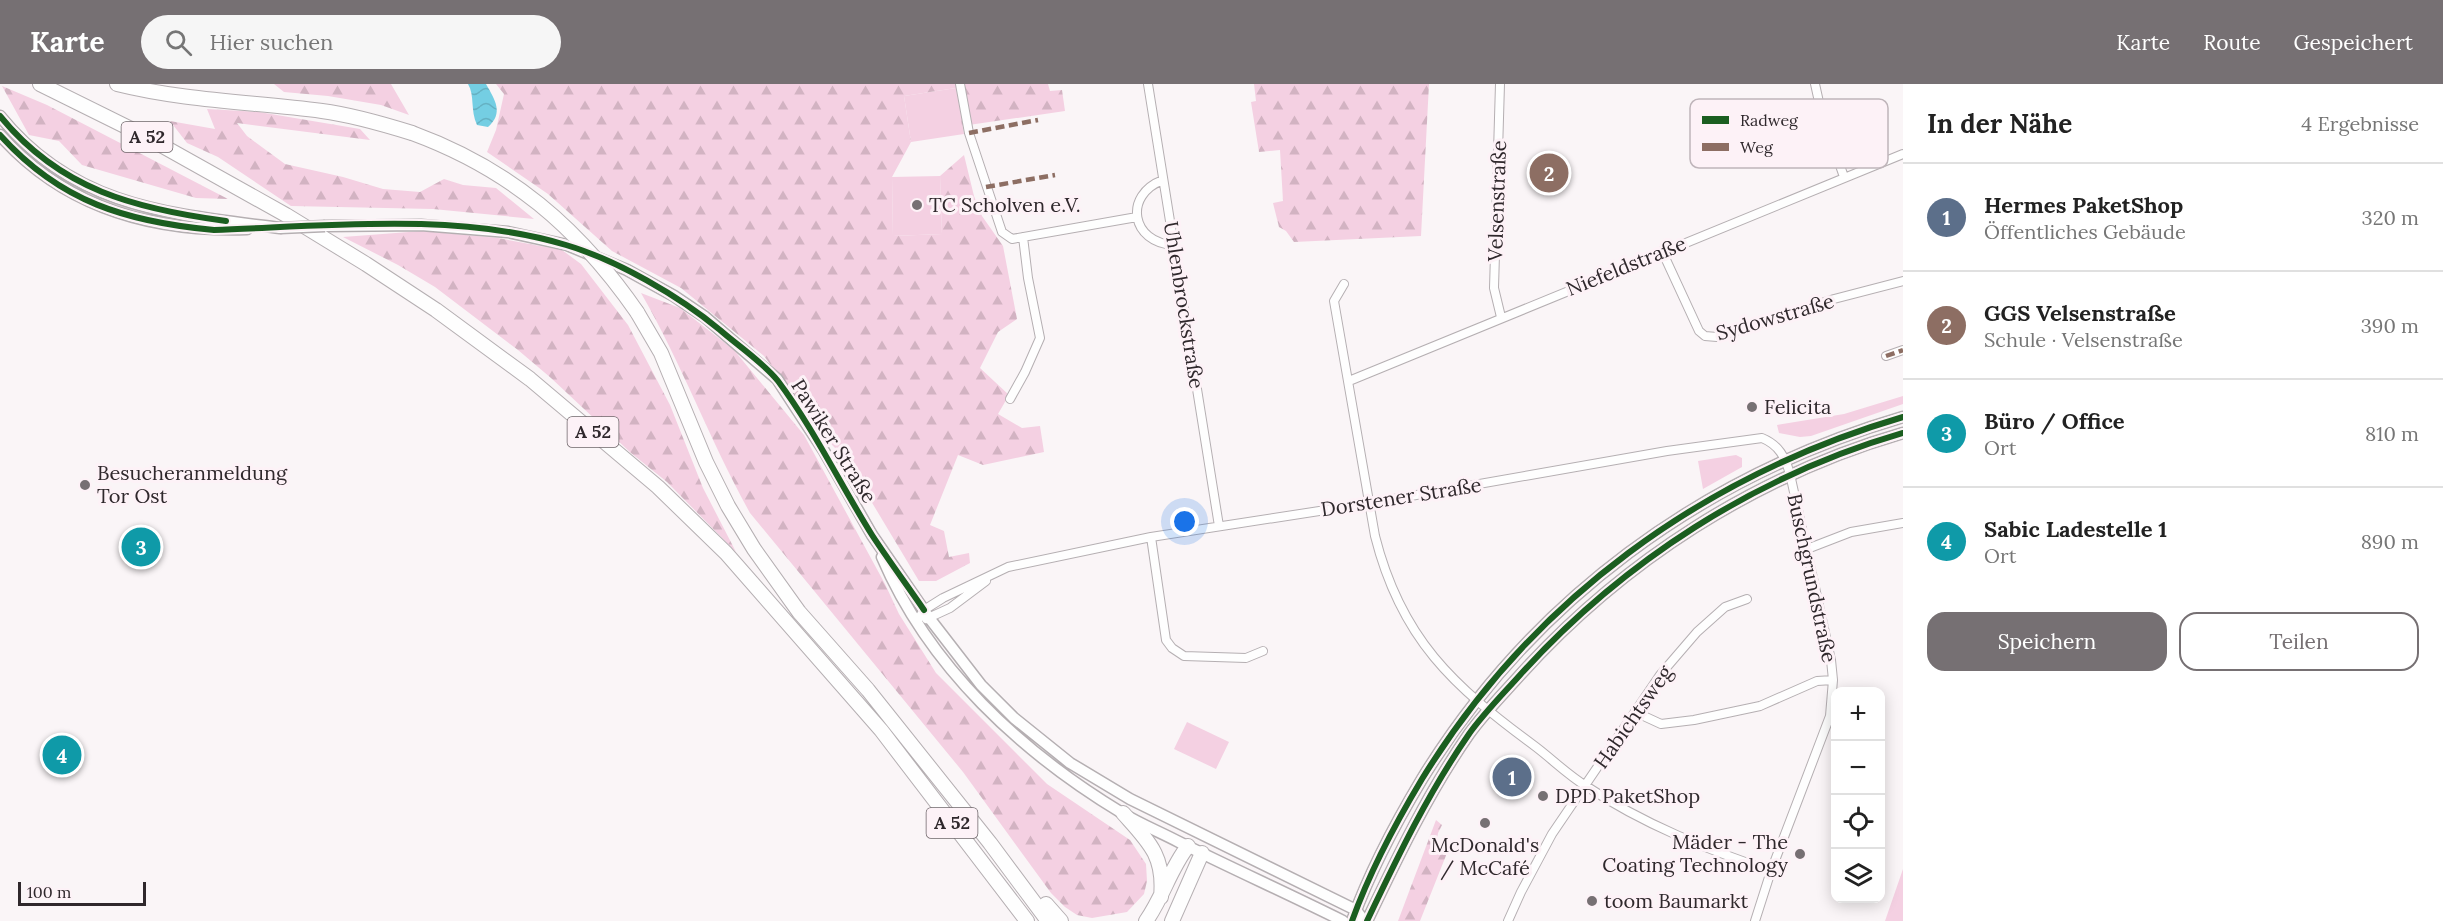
<!DOCTYPE html>
<html lang="de">
<meta charset="utf-8">
<style>
:root{--surface:#fff;--page:#f6f6f6;--text:#222;--muted:#767676;--line:#e0e0e0;--accent:#767073}
body{margin:0;font-family:Lora,serif;background:var(--page);color:var(--text)}
.controls{position:absolute;right:18px;bottom:18px;display:grid;overflow:hidden;border-radius:12px;box-shadow:0 3px 15px #0003}
.controls button{width:54px;height:54px;display:grid;place-items:center;padding:0;border:0;border-bottom:2px solid var(--line);background:var(--surface);color:var(--text);font:30px sans-serif}
.scale{position:absolute;left:18px;bottom:15px;width:128px;box-sizing:border-box;padding-left:6px;border:3px solid #2f282c;border-top:0;font-size:16px;line-height:21px;white-space:nowrap;color:#2f282c;-webkit-text-stroke:4px #fdf2f7;paint-order:stroke}
.you{position:absolute;left:1185px;top:438px;width:21px;height:21px;margin:-15px;border:4px solid #fff;border-radius:50%;background:#1a73e8;box-shadow:0 0 0 9px #1a73e833}
.badge{display:grid;place-items:center;width:39px;height:39px;border-radius:50%;background:var(--accent);color:#fff;font-size:20px;font-weight:700}
.pin{position:absolute;translate:-50% -50%;border:3px solid #fff;box-shadow:0 2px 6px #0006}
.list{margin:0;padding:0;list-style:none}
h2{display:flex;justify-content:space-between;align-items:center;height:78px;margin:0;padding:0 24px;font-size:26px}
h2 small{font-size:20px;font-weight:400;color:var(--muted)}
.list li{display:grid;grid-template-columns:39px 1fr auto;gap:18px;align-items:center;box-sizing:border-box;height:108px;padding:0 24px;border-top:2px solid var(--line)}
.list b{display:block;font-size:22px;white-space:nowrap}
.list p{margin:0;font-size:20px;white-space:nowrap;color:var(--muted)}
.list em{font-size:20px;font-style:normal;color:var(--muted)}
.actions{display:flex;gap:12px;padding:18px 24px}
.actions a{flex:1;padding:14px 0;border:2px solid var(--accent);border-radius:18px;text-align:center;font-size:21px;color:var(--accent)}
.actions .main{background:var(--accent);color:#fff}
.icon{flex:none;width:33px;height:33px;fill:none;stroke:currentColor;stroke-width:2;stroke-linecap:round;stroke-linejoin:round}
.map{position:relative;flex:none;width:1903px;height:837px;overflow:hidden}
header{display:flex;align-items:center;gap:36px;box-sizing:border-box;height:84px;padding:0 30px;background:var(--accent);color:#fff}
header strong{font-size:28px}
nav{display:flex;gap:33px;margin-inline-start:auto;font-size:21px}
.search{width:420px;height:54px;background:var(--page);display:flex;align-items:center;gap:15px;box-sizing:border-box;padding:0 21px;border-radius:33px;color:var(--muted);font-size:22px}
main{display:flex}
aside{flex:1;background:var(--surface)}
.map>svg:first-child{display:block}
</style>
<header>
<strong>Karte</strong>
<div class="search"><svg class="icon" aria-label="search" viewBox="0 0 24 24"><circle cx="10" cy="10" r="6"/><path d="M15 15l6 6"/></svg>Hier suchen</div>
<nav><a>Karte</a><a>Route</a><a>Gespeichert</a></nav>
</header>
<main>
<div class="map">
<svg width="1903" height="837" viewBox="0 0 1903 837">
<defs>
<pattern id="forest-firs" width="22" height="20" patternUnits="userSpaceOnUse" patternTransform="scale(1.5)"><rect width="22" height="20" fill="#f4d0e2"/><path d="M5 1l3.5 6h-7zM16 11l3.5 6h-7z" fill="#d2b3c2"/></pattern>
<pattern id="water-waves" width="16" height="10" patternUnits="userSpaceOnUse" patternTransform="scale(1.5)"><rect width="16" height="10" fill="#74cee3"/><path d="M0 5q4-4 8 0t8 0" fill="none" stroke="#65b1c3"/></pattern>
</defs>
<rect width="100%" height="100%" fill="#faf5f7"/>
<path fill="#f4d0e2" d="M 956,4 L 964,50 L 911,58 L 904,12 Z
M 940,92 L 942,150 L 893,152 L 892,93 Z
M 1903,312 L 1903,320 L 1811,352 L 1800,353 L 1779,349 L 1777,341 L 1844,330 Z
M 1736,371 L 1742,374 L 1742,383 L 1703,405 L 1698,377 Z
M 1187,638 L 1229,658 L 1216,685 L 1174,665 Z
M 1903,785 L 1903,837 L 1885,837 Z"/>
<path fill="url(#forest-firs)" d="M 274,0 L 391,0 L 409,31 L 381,21 L 328,12 L 284,8 Z
M 496,0 L 1048,0 L 1050,7 L 1062,6 L 1065,27 L 962,42 L 956,4 L 904,12 L 911,58 L 892,93 L 893,152 L 942,150 L 940,92 L 964,71 L 974,112 L 982,132 L 1003,162 L 1017,235 L 998,248 L 980,284 L 1009,311 L 998,330 L 1022,344 L 1040,342 L 1044,368 L 983,381 L 958,371 L 930,441 L 944,447 L 949,473 L 969,469 L 970,479 L 936,497 L 919,497 L 847,377 L 824,352 L 764,272 L 681,204 L 612,167 L 548,110 L 487,68 L 496,46 L 504,10 Z
M 1254,0 L 1429,0 L 1421,152 L 1294,158 L 1286,147 L 1279,143 L 1273,119 L 1283,117 L 1280,66 L 1259,68 L 1251,18 L 1256,17 Z
M 2,2 L 47,21 L 228,115 L 196,114 L 82,81 L 59,57 L 29,51 Z
M 207,25 L 259,28 L 360,45 L 370,56 L 237,39 L 247,52 L 285,80 L 343,93 L 383,105 L 420,108 L 444,95 L 463,101 L 496,104 L 534,135 L 433,125 L 291,122 L 218,73 L 187,59 L 170,37 L 215,45 Z
M 422,147 L 498,154 L 562,166 L 581,180 L 628,241 L 670,321 L 703,404 L 736,468 L 667,398 L 631,369 L 551,294 L 518,266 L 435,203 L 398,181 L 343,153 Z
M 641,209 L 680,224 L 734,266 L 804,351 L 885,500 L 899,530 L 936,589 L 1047,700 L 1130,756 L 1146,780 L 1147,797 L 1144,810 L 1127,828 L 1092,834 L 1077,831 L 1065,823 L 1051,809 L 963,688 L 750,429 C 710,357 682,280 641,209 Z
M 1436,736 L 1442,741 L 1438,749 L 1436,761 L 1447,769 L 1420,837 L 1398,837 Z"/>
<path fill="url(#water-waves)" d="M 468,0 L 486,0 C 495,16 504,29 488,43 L 477,41 C 470,26 475,12 468,0 Z"/>
<g fill="none" stroke-linecap="round" stroke-linejoin="round">
<defs>
<path id="street" d="M 960,0 L 969,49 L 1002,148 L 1012,155 L 1137,133
M 1148,0 L 1219,442
M 1500,0 L 1494,204 L 1501,233
M 1815,0 L 1821,27 L 1844,93
M 1163,96 C 1123,111 1131,159 1174,161
M 1662,167 L 1699,247 L 1705,252 L 1717,253 L 1834,215 L 1903,197
M 1344,200 L 1334,217 L 1375,452 C 1401,555 1453,602 1536,663 C 1553,676 1568,691 1586,702 C 1643,740 1706,765 1771,787
M 1886,272 L 1903,266
M 1349,297 L 1903,70
M 1010,315 L 1025,288 L 1040,254 L 1028,194 L 1023,153
M 1151,453 L 1166,556 L 1172,564 L 1184,572 L 1246,574 L 1263,567
M 1807,465 L 1851,448 L 1903,439
M 926,535 L 950,524 L 986,497
M 917,537 L 924,526 L 943,514 L 1008,483 L 1151,453 L 1371,419 L 1667,367 L 1762,354 C 1779,361 1785,373 1790,390 L 1831,576 L 1833,596 L 1830,632 L 1771,787 L 1755,837
M 1635,628 L 1661,640 L 1694,636 L 1760,622 L 1817,597 L 1833,596
M 1508,837 L 1521,808 L 1552,750 L 1660,591 L 1697,548 L 1725,523 L 1747,515"/>
<path id="secondary" d="M 0,32 C 74,124 171,130 280,144
M 0,51 C 65,124 152,148 247,145
M 325,142 L 421,141 L 508,148 L 567,161 L 627,186 L 674,212 L 705,233 L 777,295 L 824,367 L 872,451 L 930,535 L 981,601 L 1014,634 L 1070,679 L 1130,715 L 1356,826 L 1364,837
M 882,473 C 929,583 1021,668 1122,729 C 1140,740 1160,748 1179,758 C 1233,785 1289,810 1343,837
M 1352,837 C 1370,787 1395,740 1422,695 C 1532,516 1702,392 1903,333
M 1367,837 C 1398,772 1428,709 1469,650 C 1484,629 1503,610 1520,591 C 1623,477 1755,392 1903,349"/>
<path id="highway" d="M 40,0 L 143,51 L 286,131 L 366,180 L 436,226 L 530,295 L 658,403 L 726,469 L 881,646 L 1027,837
M 117,0 C 185,17 254,18 322,27 C 353,31 383,40 412,49
M 637,228 L 661,269 L 706,378 L 728,422 L 754,465 L 799,528 L 868,606 L 990,759 L 1048,837
M 1123,729 C 1149,758 1165,772 1161,813
M 1046,820 L 1061,837
M 1146,837 C 1163,813 1170,785 1188,762
M 1172,837 L 1202,769"/>
</defs>
<use href="#street" stroke="#b5afb2" stroke-width="10"/>
<use href="#secondary" stroke="#b5afb2" stroke-width="13"/>
<use href="#highway" stroke="#b5afb2" stroke-width="16"/>
<use href="#street" stroke="#fefefe" stroke-width="8"/>
<use href="#secondary" stroke="#fefefe" stroke-width="10"/>
<use href="#highway" stroke="#fefefe" stroke-width="14"/>
<defs>
<path id="secondary-bridge" d="M 280,144 L 325,142"/>
<path id="highway-bridge" d="M 412,49 C 510,85 578,143 637,228"/>
</defs>
<use href="#secondary-bridge" stroke="#b5afb2" stroke-width="13" stroke-linecap="butt"/>
<use href="#highway-bridge" stroke="#b5afb2" stroke-width="16" stroke-linecap="butt"/>
<use href="#secondary-bridge" stroke="#fefefe" stroke-width="10"/>
<use href="#highway-bridge" stroke="#fefefe" stroke-width="14"/>
<path stroke="#8d6e63" stroke-width="4.5" stroke-dasharray="9 4.5" stroke-linecap="butt" d="M 969,49 L 1038,36
M 986,103 L 1055,91
M 1886,272 L 1903,266"/>
<defs>
<path id="cycleway" d="M 0,32 C 60,106 136,125 226,137
M 0,51 C 60,118 127,138 214,146 C 326,142 458,128 566,161 C 617,176 679,212 720,246 C 737,261 764,279 778,297 C 814,345 840,400 872,451 C 889,477 907,501 924,526
M 1352,837 C 1370,787 1395,740 1422,695 C 1532,516 1702,392 1903,333
M 1367,837 C 1398,772 1428,709 1469,650 C 1484,629 1503,610 1520,591 C 1623,477 1755,392 1903,349"/>
</defs>
<use href="#cycleway" stroke="#fdf2f7" stroke-width="10"/>
<use href="#cycleway" stroke="#1b5e20" stroke-width="6"/>
</g>
<g fill="#767073" stroke="#fdf2f7" stroke-width="2">
<circle cx="917" cy="121" r="6"/>
<circle cx="1752" cy="323" r="6"/>
<circle cx="85" cy="401" r="6"/>
<circle cx="1543" cy="712" r="6"/>
<circle cx="1485" cy="739" r="6"/>
<circle cx="1800" cy="770" r="6"/>
<circle cx="1592" cy="817" r="6"/>
</g>
<g text-anchor="middle" stroke-width="6" stroke-linejoin="round" paint-order="stroke">
<g fill="#fdf2f7" stroke="#6d6569" stroke-width="1.5">
<rect x="121.5" y="38" width="51" height="30" rx="4.5"/>
<rect x="567.5" y="333" width="51" height="30" rx="4.5"/>
<rect x="926.5" y="724" width="51" height="30" rx="4.5"/>
</g>
<g font-size="18" font-weight="bold" fill="#2f282c">
<text x="147" y="59">A 52</text>
<text x="593" y="354">A 52</text>
<text x="952" y="745">A 52</text>
</g>
<g font-size="20" fill="#2f282c" stroke="#fdf2f7">
<text transform="translate(1497 117) rotate(-88)" y="7">Velsenstraße</text>
<text transform="translate(1626 182) rotate(-22)" y="7">Niefeldstraße</text>
<text transform="translate(1184 221) rotate(81)" y="7">Uhlenbrockstraße</text>
<text transform="translate(1775 233) rotate(-16)" y="7">Sydowstraße</text>
<text transform="translate(834 357) rotate(58)" y="7">Pawiker Straße</text>
<text transform="translate(1401 413) rotate(-9)" y="7">Dorstener Straße</text>
<text transform="translate(1812 494) rotate(78)" y="7">Buschgrundstraße</text>
<text transform="translate(1633 633) rotate(-55)" y="7">Habichtsweg</text>
</g>
<g font-size="20" fill="#2f282c" stroke="#fdf2f7" text-anchor="start">
<text x="929" y="128">TC Scholven e.V.</text>
<text x="1764" y="330">Felicita</text>
<text x="97" y="396">Besucheranmeldung<tspan x="97" dy="23">Tor Ost</tspan></text>
<text x="1555" y="719">DPD PaketShop</text>
<text x="1788" y="765" text-anchor="end">Mäder - The<tspan x="1788" dy="23">Coating Technology</tspan></text>
<text x="1485" y="768" text-anchor="middle">McDonald's<tspan x="1485" dy="23">/ McCafé</tspan></text>
<text x="1604" y="824">toom Baumarkt</text>
</g>
</g>
<rect x="1690" y="15" width="198" height="69" rx="9" fill="#fdf2f7" stroke="#bfb5ba" stroke-width="1.5"/>
<rect x="1702" y="32" width="27" height="8" fill="#1b5e20"/>
<rect x="1702" y="59" width="27" height="8" fill="#8d6e63"/>
<g font-size="16" fill="#2f282c">
<text x="1740" y="42">Radweg</text>
<text x="1740" y="69">Weg</text>
</g>
</svg>
<div class="controls">
<button>+</button>
<button>−</button>
<button><svg class="icon" aria-label="locate" viewBox="0 0 24 24"><circle cx="12" cy="12" r="6"/><path d="M12 2v4M12 18v4M2 12h4M18 12h4"/></svg></button>
<button><svg class="icon" aria-label="layers" viewBox="0 0 24 24"><path d="M12 4l9 5-9 5-9-5zM3 14l9 5 9-5"/></svg></button>
</div>
<div class="scale">100 m</div>
<div class="you"></div>
<div class="pin badge" style="left:1512px;top:693px;background:#5c6f8a">1</div>
<div class="pin badge" style="left:1549px;top:89px;background:#8d6e63">2</div>
<div class="pin badge" style="left:141px;top:463px;background:#0f9aa8">3</div>
<div class="pin badge" style="left:62px;top:671px;background:#0f9aa8">4</div>
</div>
<aside>
<h2>In der Nähe<small>4 Ergebnisse</small></h2>
<ul class="list">
<li><span class="badge" style="background:#5c6f8a">1</span><div><b>Hermes PaketShop</b><p>Öffentliches Gebäude</p></div><em>320 m</em></li>
<li><span class="badge" style="background:#8d6e63">2</span><div><b>GGS Velsenstraße</b><p>Schule · Velsenstraße</p></div><em>390 m</em></li>
<li><span class="badge" style="background:#0f9aa8">3</span><div><b>Büro / Office</b><p>Ort</p></div><em>810 m</em></li>
<li><span class="badge" style="background:#0f9aa8">4</span><div><b>Sabic Ladestelle 1</b><p>Ort</p></div><em>890 m</em></li>
</ul>
<div class="actions"><a class="main">Speichern</a><a>Teilen</a></div>
</aside>
</main>
